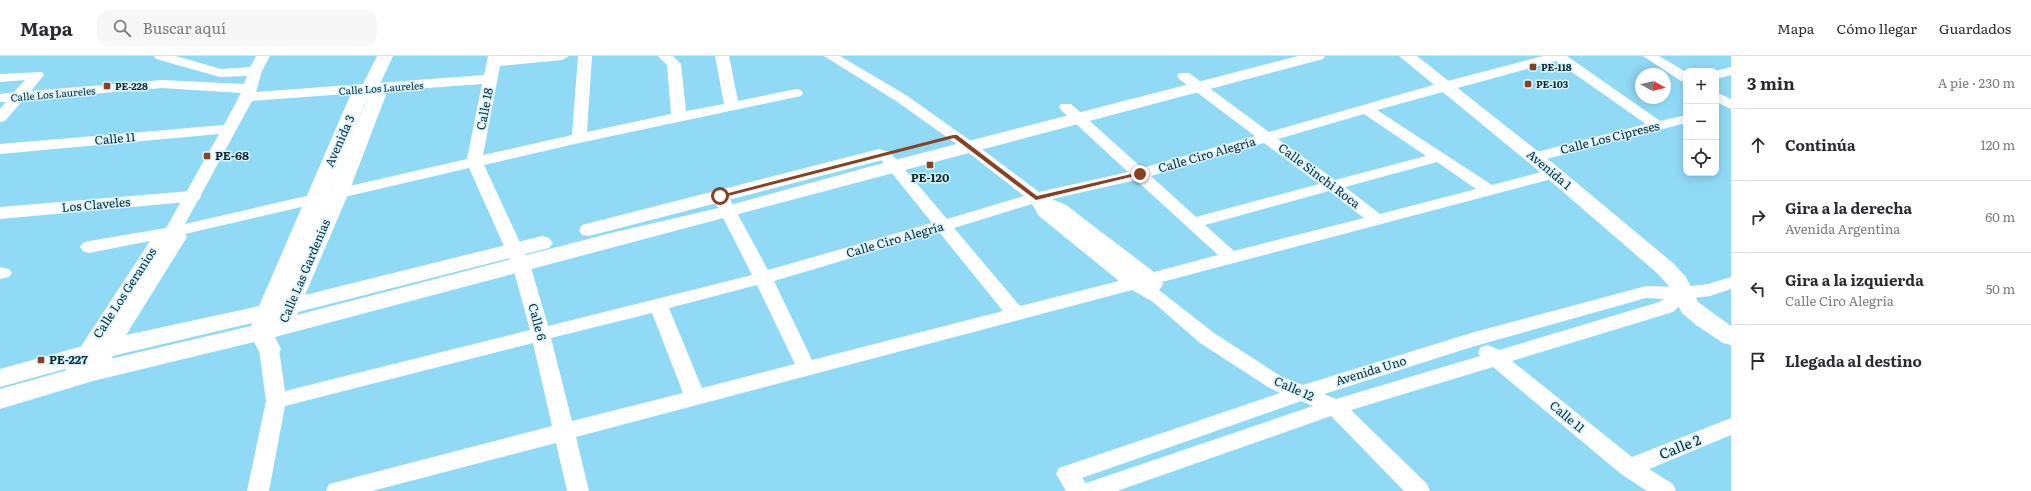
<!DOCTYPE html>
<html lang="es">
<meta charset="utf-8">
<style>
:root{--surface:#fff;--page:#f7f7f7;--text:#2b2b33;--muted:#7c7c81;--line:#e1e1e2}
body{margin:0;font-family:Literata,serif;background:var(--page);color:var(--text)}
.controls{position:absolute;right:12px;top:12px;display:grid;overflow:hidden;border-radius:8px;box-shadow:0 2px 10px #0003}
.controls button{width:36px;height:36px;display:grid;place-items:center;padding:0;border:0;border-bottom:1px solid var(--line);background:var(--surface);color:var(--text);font:20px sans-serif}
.compass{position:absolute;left:1635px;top:12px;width:36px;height:36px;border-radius:50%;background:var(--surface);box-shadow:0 2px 10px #0003;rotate:98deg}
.stop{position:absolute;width:12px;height:12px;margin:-9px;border:3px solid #894122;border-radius:50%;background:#fff}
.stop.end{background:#894122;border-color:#fff;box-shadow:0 1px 4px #0008}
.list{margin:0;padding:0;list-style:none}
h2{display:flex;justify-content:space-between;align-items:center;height:52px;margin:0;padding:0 16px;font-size:17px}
h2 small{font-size:13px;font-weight:400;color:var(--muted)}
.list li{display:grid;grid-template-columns:26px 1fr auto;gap:12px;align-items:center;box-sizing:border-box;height:72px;padding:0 16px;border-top:1px solid var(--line)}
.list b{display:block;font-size:15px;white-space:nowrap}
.list p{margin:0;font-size:13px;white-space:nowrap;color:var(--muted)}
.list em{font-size:13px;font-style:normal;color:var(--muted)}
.icon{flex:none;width:22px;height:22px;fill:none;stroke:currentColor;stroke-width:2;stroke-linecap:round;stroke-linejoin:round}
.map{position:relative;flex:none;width:1731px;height:435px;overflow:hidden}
header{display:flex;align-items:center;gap:24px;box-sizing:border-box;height:56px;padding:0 20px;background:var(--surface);border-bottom:1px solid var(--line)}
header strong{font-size:19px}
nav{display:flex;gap:22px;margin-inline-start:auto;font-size:14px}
.search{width:280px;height:36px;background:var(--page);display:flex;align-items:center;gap:10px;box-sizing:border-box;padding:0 14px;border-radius:12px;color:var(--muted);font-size:15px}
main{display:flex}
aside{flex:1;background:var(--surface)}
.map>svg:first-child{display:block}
</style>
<header>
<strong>Mapa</strong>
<div class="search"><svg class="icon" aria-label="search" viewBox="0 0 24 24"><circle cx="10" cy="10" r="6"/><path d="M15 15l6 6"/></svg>Buscar aquí</div>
<nav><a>Mapa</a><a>Cómo llegar</a><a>Guardados</a></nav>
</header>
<main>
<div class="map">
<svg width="1731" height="435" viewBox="0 0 1731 435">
<rect width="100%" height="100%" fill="#90daf6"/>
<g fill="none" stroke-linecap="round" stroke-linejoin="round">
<path fill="#fff" fill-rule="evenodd" d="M 154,0 L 176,0 L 221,13 L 250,11 L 256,0 L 270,0 L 262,15 L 256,36 L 484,19 L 488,0 L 569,0 L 562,4 L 500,10 L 483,99 L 572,79 L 578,0 L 592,0 L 587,76 L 671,58 L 667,9 L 658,0 L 673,0 L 681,8 L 686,55 L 724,48 L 715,0 L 729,0 L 738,45 L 796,33 L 801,34 L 803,37 L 801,40 L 796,41 L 579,87 L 484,109 L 530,208 L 548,270 L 752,219 L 712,140 L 714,137 L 720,135 L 726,137 L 728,140 L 768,214 L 932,167 L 879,101 L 876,98 L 879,95 L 889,95 L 947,163 L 1024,140 L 965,94 L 896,45 L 824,0 L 840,0 L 906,39 L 975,88 L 1039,136 L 1128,116 L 1061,54 L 1059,51 L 1061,48 L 1071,48 L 1142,112 L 1255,80 L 1179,23 L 1177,20 L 1179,17 L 1189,17 L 1269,76 L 1440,27 L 1543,0 L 1567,0 L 1660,65 L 1686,59 L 1686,67 L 1534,106 L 1529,104 L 1526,101 L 1529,98 L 1646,68 L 1556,5 L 1377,54 L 1492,129 L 1553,113 L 1559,115 L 1561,118 L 1559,121 L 1162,226 L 1163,229 L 1159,234 L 1214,277 L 1282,321 L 1303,329 L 1471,277 L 1646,230 L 1682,231 L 1708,228 L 1731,221 L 1731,233 L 1710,240 L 1687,243 L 1673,256 L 1512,305 L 1632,401 L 1731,362 L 1731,379 L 1649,413 L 1673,428 L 1676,435 L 1647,435 L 1621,418 L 1493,311 L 1351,354 L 1427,428 L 1430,435 L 1404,435 L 1331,360 L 1117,435 L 1066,435 L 1056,418 L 1059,412 L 1280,337 L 1268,331 L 1200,287 L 1153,246 L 1132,234 L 576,381 L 589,435 L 567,435 L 556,387 L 372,435 L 326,435 L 329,428 L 337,426 L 552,370 L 533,287 L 285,350 L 269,435 L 247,435 L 266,345 L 259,293 L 262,288 L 269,286 L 276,288 L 279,293 L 285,335 L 530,274 L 512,208 L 469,112 L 185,178 L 187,181 L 100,321 L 93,323 L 86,321 L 84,318 L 77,328 L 70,330 L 63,328 L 60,323 L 63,318 L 150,185 L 89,197 L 83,195 L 80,191 L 83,187 L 89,185 L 166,172 L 219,78 L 0,98 L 0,88 L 224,69 L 241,37 L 162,32 L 23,44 L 5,65 L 0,66 L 0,53 L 6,46 L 0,46 L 0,38 L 14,36 L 25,24 L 0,26 L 0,18 L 42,16 L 44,19 L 31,35 L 162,24 L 244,28 L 247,20 L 220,21 L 156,3 ZM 482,28 L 467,103 L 185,168 L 252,45 ZM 1364,58 L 1426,100 L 1335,124 L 1278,83 ZM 1264,87 L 1319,128 L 1196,161 L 1151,120 ZM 1437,106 L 1476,133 L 1380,158 L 1345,131 ZM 1136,124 L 1218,199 L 1154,216 L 1066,149 L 1052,143 ZM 1329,135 L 1364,162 L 1234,195 L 1205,169 ZM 1032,148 L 1039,160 L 1119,225 L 1020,250 L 954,172 ZM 939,176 L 1003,255 L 812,304 L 774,225 ZM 757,229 L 795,308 L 702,332 L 669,252 ZM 1646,242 L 1664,243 L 1659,246 L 1499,294 L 1488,289 L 1481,291 L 1478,296 L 1480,300 L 1336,343 L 1324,338 L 1475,290 ZM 652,257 L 683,337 L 572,365 L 551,282 ZM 1301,345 L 1313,350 L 1086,427 L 1082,422 Z
M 1643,0 L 1659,0 L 1686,16 L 1686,26 L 1681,25 Z
M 1731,11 L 1731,19 L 1716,23 L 1715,15 Z
M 1716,36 L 1731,43 L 1731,53 L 1716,46 Z
M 0,211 L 9,213 L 12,217 L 9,221 L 0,223 Z"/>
<path fill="#fff" fill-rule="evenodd" d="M 377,0 L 393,0 L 378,32 L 386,39 L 349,136 L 305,239 L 542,180 L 549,182 L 553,187 L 549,192 L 298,256 L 297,259 L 611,177 L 723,151 L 887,106 L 1298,0 L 1325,0 L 1323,3 L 275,281 L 281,293 L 277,299 L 269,302 L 261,299 L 254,286 L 93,325 L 0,353 L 0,333 L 93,307 L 251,270 L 252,267 L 108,301 L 0,331 L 0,313 L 108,283 L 259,250 L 350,40 L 362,30 ZM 367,42 L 329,136 L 323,150 L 367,43 Z
M 1399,0 L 1417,0 L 1554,108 L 1673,207 L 1686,221 L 1698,246 L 1731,270 L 1731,289 L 1723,287 L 1696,269 L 1682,257 L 1668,229 L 1657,217 L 1540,116 Z
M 879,93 L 886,95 L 888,99 L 886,103 L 589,180 L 582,179 L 579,174 L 582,169 Z
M 191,135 L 198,137 L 201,141 L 198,145 L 0,163 L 0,151 Z"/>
</g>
<path fill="#894122" d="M 953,79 L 957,79 L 1037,140 L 1140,116 L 1143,118 L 1036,144 L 954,82 L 720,142 L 717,140 Z"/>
<g fill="#894122" stroke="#d9f4fe" stroke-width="1.5">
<rect x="1529" y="7" width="8" height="8" rx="2"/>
<rect x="1524" y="24" width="8" height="8" rx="2"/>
<rect x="103" y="26" width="8" height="8" rx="2"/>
<rect x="203" y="96" width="8" height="8" rx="2"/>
<rect x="926" y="105" width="8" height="8" rx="2"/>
<rect x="37" y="300" width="8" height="8" rx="2"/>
</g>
<g text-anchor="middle" stroke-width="3" stroke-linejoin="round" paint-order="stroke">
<g font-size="10" font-weight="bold" fill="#082933" stroke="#d9f4fe" text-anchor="start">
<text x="1541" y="15">PE-118</text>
<text x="1536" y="32">PE-103</text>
<text x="115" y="34">PE-228</text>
</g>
<g font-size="10" fill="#082933" stroke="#d9f4fe">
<text transform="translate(381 32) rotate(-4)" y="4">Calle Los Laureles</text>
<text transform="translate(53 38) rotate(-5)" y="4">Calle Los Laureles</text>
</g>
<g font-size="12" fill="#082933" stroke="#d9f4fe">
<text transform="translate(485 53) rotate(-79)" y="4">Calle 18</text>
<text transform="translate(1610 82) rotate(-14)" y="4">Calle Los Cipreses</text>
<text transform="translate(115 83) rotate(-5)" y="4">Calle 11</text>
<text transform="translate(340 85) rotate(-66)" y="4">Avenida 3</text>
<text transform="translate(1207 99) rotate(-16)" y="4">Calle Ciro Alegría</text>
<text transform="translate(1549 114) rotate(40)" y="4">Avenida 1</text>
<text transform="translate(1319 120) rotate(37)" y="4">Calle Sinchi Roca</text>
<text transform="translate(96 149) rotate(-5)" y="4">Los Claveles</text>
<text transform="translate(895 184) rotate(-16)" y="4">Calle Ciro Alegría</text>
<text transform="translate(305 215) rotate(-67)" y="4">Calle Las Gardenias</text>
<text transform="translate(125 237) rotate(-57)" y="4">Calle Los Geranios</text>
<text transform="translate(537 266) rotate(75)" y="4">Calle 6</text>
<text transform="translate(1371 315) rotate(-17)" y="4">Avenida Uno</text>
<text transform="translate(1294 333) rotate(24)" y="4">Calle 12</text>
<text transform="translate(1567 361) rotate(40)" y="4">Calle 11</text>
</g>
<g font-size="12" font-weight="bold" fill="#082933" stroke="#d9f4fe" text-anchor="start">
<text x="215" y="104">PE-68</text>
<text x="930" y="126" text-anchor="middle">PE-120</text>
<text x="49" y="308">PE-227</text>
</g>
<g font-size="14" fill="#082933" stroke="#d9f4fe">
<text transform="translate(1680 391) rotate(-22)" y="5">Calle 2</text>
</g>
</g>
</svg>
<div class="controls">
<button>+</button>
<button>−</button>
<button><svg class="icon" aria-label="locate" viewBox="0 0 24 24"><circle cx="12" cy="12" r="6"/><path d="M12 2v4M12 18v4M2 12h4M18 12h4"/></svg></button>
</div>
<svg class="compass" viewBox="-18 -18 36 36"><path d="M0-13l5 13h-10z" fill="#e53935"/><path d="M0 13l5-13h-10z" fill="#7c7c81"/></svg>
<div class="stop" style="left:720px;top:140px"></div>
<div class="stop end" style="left:1140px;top:118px"></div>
</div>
<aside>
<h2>3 min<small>A pie · 230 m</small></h2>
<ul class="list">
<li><svg class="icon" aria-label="ahead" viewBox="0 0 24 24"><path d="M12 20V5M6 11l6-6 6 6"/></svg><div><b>Continúa</b></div><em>120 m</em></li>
<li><svg class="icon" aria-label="right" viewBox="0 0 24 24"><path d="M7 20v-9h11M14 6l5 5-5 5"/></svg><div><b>Gira a la derecha</b><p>Avenida Argentina</p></div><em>60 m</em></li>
<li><svg class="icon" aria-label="left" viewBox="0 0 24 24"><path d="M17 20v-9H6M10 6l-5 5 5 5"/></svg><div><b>Gira a la izquierda</b><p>Calle Ciro Alegría</p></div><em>50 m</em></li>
<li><svg class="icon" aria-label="arrive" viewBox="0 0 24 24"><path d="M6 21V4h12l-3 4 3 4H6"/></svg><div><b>Llegada al destino</b></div></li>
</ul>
</aside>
</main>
